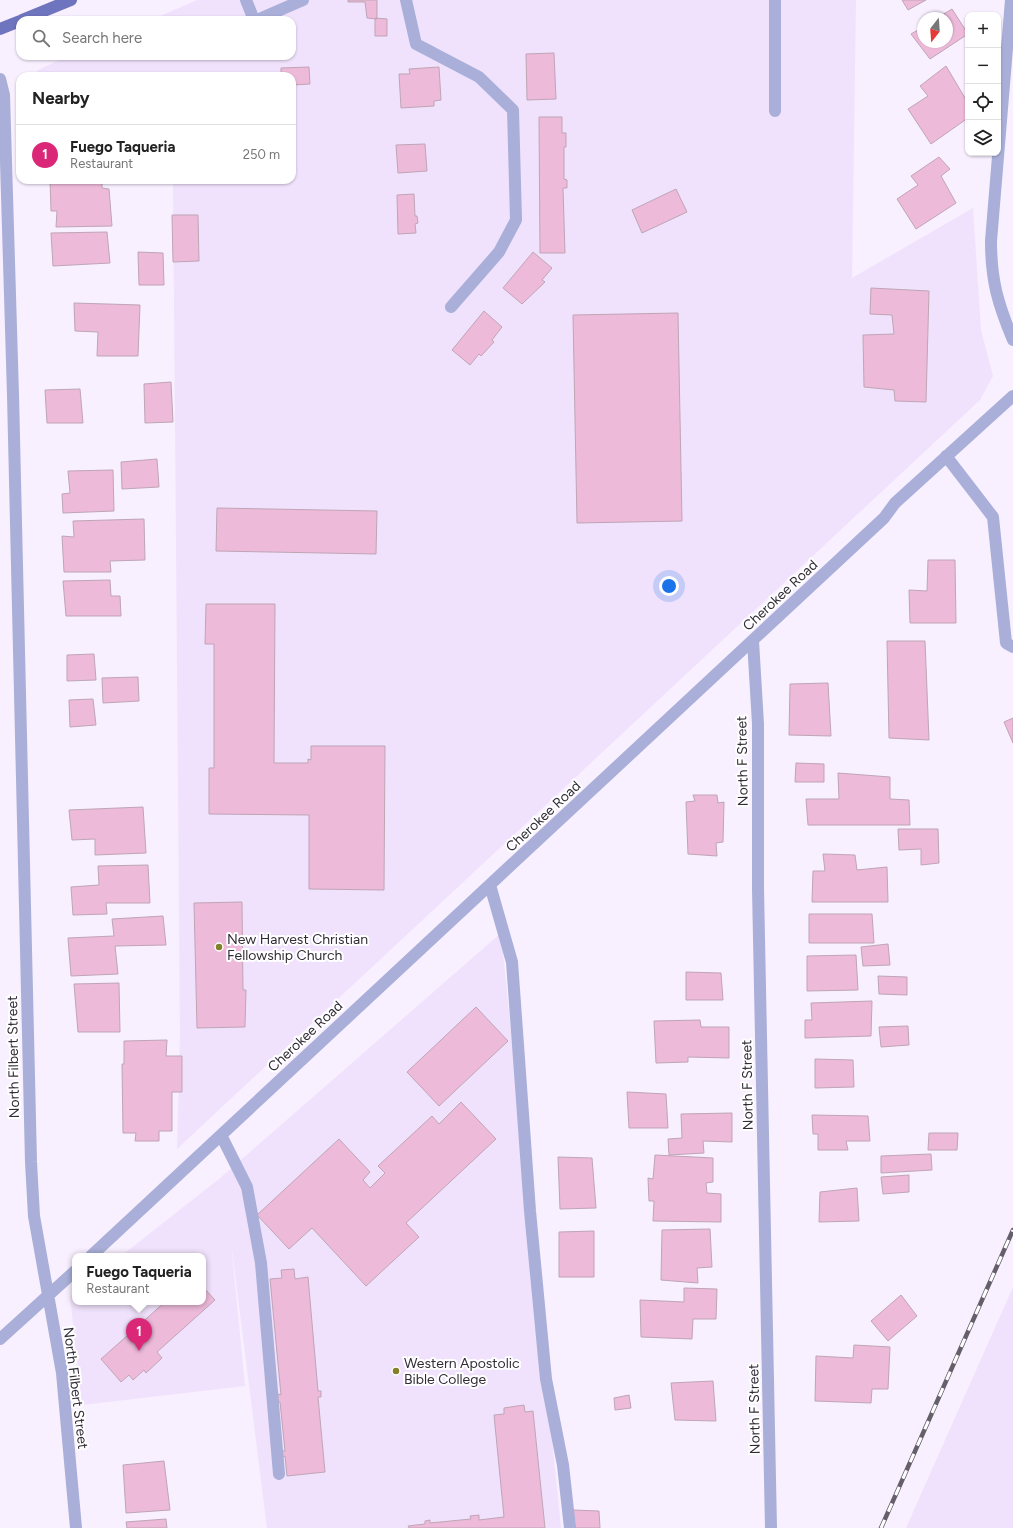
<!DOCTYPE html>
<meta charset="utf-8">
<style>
:root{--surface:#fff;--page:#f6f6f6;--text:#222;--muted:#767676;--line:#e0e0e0;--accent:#db2777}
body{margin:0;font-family:Figtree,sans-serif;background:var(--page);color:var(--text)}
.controls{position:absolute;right:12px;top:12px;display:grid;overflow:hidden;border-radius:8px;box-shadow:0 1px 3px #0004}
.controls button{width:36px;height:36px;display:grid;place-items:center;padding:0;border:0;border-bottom:1px solid var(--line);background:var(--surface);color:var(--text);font:20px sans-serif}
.compass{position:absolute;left:917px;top:12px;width:36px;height:36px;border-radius:50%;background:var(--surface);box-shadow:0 1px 3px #0004;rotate:197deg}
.you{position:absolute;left:669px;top:586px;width:14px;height:14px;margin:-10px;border:3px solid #fff;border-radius:50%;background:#1a73e8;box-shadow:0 0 0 6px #1a73e833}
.badge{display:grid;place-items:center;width:26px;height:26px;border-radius:50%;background:var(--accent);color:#fff;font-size:13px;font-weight:700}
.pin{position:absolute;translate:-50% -33px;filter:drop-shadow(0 1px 2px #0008)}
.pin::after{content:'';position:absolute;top:21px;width:14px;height:12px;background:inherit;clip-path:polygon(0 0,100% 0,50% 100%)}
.popup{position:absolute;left:72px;top:1253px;width:134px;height:52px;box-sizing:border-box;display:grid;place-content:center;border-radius:8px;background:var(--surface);filter:drop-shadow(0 1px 3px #0005);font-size:13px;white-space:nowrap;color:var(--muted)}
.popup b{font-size:15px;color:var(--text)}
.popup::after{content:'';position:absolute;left:50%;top:100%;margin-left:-8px;border:8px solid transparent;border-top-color:var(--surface)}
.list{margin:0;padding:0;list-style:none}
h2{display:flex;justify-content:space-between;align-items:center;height:52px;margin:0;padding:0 16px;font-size:17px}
h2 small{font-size:13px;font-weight:400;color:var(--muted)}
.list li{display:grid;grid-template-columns:26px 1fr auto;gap:12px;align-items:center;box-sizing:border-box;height:60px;padding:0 16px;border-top:1px solid var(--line)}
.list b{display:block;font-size:15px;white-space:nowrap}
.list p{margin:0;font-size:13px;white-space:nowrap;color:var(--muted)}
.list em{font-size:13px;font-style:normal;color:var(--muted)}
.icon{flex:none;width:22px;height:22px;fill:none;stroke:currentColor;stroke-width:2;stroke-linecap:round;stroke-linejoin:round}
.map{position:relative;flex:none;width:1013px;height:1528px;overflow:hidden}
.search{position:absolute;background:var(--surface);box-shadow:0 1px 3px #0004;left:16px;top:16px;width:280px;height:44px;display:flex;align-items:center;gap:10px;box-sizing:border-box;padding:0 14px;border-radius:12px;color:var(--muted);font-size:15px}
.panel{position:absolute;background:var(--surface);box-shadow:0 1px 3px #0004;left:16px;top:72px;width:280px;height:112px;border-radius:12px}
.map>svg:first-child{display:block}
</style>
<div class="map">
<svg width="1013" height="1528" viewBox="0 0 1013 1528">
<rect width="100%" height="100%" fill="#f8efff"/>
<path fill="#f0e2fc" d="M 197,0 L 856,0 L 852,278 L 973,208 L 981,330 L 993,376 L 980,400 L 177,1149 L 180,1035 L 173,180 L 292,180 L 292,76 L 34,76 L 38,70 L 68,56 L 292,56 L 292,20 L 151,20 Z
M 501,933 L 561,1528 L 267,1528 L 231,1242 L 245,1386 L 82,1405 L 70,1296 L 75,1292 L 75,1302 L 203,1302 L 203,1256 L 121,1256 L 219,1179 Z
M 1013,1287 L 1013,1528 L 906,1528 Z"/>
<path fill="#edbada" stroke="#bfa5b5" d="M 348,0 L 377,0 L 377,19 L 367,18 L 365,2 L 348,2 Z
M 902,0 L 926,0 L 908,10 Z
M 952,9 L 968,34 L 930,59 L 911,34 L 923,27 L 923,42 L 947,42 L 947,18 L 937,18 Z
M 375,18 L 387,19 L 387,36 L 375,36 Z
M 164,19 L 214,19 L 214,20 L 164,20 Z
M 554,53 L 556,99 L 527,100 L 526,54 Z
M 164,56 L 214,56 L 214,58 L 164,58 Z
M 946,66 L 968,103 L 968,118 L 931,144 L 908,109 L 928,96 L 920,86 Z
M 309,67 L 310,84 L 292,85 L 292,76 L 281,76 L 281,68 Z
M 439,67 L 441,100 L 434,101 L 434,106 L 401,108 L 399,74 L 410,74 L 409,69 Z
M 539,117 L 562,117 L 562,133 L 566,133 L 566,147 L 564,147 L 564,179 L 567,180 L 567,188 L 563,188 L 565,253 L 540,253 Z
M 425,144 L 427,171 L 398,173 L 396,145 Z
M 939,157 L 950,169 L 941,176 L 956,203 L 916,229 L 897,199 L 918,185 L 911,176 Z
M 50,180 L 102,180 L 102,188 L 109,189 L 112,226 L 56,227 L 57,211 L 51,211 Z
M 676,189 L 687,212 L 642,233 L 632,210 Z
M 414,194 L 415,216 L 417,216 L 418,223 L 415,224 L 416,233 L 398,234 L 397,195 Z
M 172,215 L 198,215 L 199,261 L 173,262 Z
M 107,232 L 110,263 L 53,266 L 51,233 Z
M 138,252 L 163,253 L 164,285 L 139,285 Z
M 533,252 L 552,268 L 542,280 L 545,282 L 522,304 L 503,288 Z
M 871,288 L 929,291 L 926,402 L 895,401 L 894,390 L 864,387 L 863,335 L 894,334 L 892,315 L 870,314 Z
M 74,303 L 140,305 L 138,356 L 97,356 L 98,332 L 75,331 Z
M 484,311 L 502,327 L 492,340 L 494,342 L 481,356 L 479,354 L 470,365 L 452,350 Z
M 678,313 L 682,521 L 577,523 L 573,315 Z
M 171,382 L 173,422 L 145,423 L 144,384 Z
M 80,389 L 83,423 L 47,423 L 45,390 Z
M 157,459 L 159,487 L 122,489 L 121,462 Z
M 113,470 L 114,511 L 63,513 L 62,494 L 70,493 L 68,471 Z
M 217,508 L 377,511 L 376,554 L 216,551 Z
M 144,519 L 145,560 L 110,561 L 111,572 L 64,572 L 62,536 L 74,537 L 73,521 Z
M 928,560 L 955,560 L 956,623 L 910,623 L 909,590 L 927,591 Z
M 110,580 L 111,596 L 120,596 L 121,616 L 66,616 L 63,581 Z
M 206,604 L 275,604 L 274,763 L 308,763 L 308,759 L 311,760 L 311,746 L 385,746 L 384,890 L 309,889 L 309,815 L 209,814 L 209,768 L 214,768 L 214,644 L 205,644 Z
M 887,641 L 925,641 L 929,740 L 889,738 Z
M 94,654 L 96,680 L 67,681 L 67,655 Z
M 138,677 L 139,701 L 103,703 L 102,678 Z
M 828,683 L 831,736 L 789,735 L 790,684 Z
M 93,699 L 96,725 L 70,727 L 69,700 Z
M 1013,718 L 1013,743 L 1004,722 Z
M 796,763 L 824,764 L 824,782 L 795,782 Z
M 838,773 L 890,777 L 890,799 L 909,800 L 910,825 L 808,825 L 806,799 L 839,799 Z
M 693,795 L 717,795 L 718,803 L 724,802 L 723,842 L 716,843 L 717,856 L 688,854 L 686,802 L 695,801 Z
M 143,807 L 146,853 L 95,855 L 95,839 L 72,840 L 69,810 Z
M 898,829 L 938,829 L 939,863 L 921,865 L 921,849 L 899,850 Z
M 823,854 L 855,855 L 857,870 L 887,867 L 888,902 L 812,902 L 813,871 L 825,871 Z
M 148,865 L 150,903 L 106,903 L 107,914 L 73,915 L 71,887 L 99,885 L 98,866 Z
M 242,902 L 243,990 L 246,990 L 245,1027 L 197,1028 L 194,903 Z
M 809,914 L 872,914 L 874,943 L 809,943 Z
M 163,916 L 166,945 L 115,946 L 118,974 L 71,976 L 68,938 L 114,936 L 112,919 Z
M 888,944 L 890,965 L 863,966 L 861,947 Z
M 856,955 L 858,990 L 807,991 L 807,956 Z
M 686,972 L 721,973 L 723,1000 L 686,1000 Z
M 878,976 L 907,977 L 907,995 L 879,994 Z
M 119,983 L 120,1032 L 78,1032 L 74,984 Z
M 872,1001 L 871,1036 L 805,1038 L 805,1020 L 812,1020 L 811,1003 Z
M 476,1007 L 508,1041 L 439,1106 L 407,1072 Z
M 700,1020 L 701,1027 L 729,1027 L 729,1058 L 688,1057 L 688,1062 L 656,1063 L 654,1021 Z
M 908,1026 L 909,1045 L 881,1047 L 879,1027 Z
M 167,1040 L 166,1056 L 182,1056 L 182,1092 L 172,1092 L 172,1131 L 159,1131 L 159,1141 L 135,1141 L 136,1133 L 123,1133 L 122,1064 L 124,1064 L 124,1041 Z
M 815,1059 L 853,1060 L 854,1087 L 815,1088 Z
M 627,1092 L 666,1094 L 668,1128 L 629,1128 Z
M 461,1102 L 496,1139 L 406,1223 L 419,1237 L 366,1286 L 312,1228 L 289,1249 L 257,1215 L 339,1139 L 370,1172 L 363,1180 L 370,1188 L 385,1173 L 378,1166 L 432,1116 L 439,1124 Z
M 732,1113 L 732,1142 L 703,1141 L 704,1153 L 669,1155 L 668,1139 L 682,1138 L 681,1114 Z
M 812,1115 L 868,1116 L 870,1141 L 846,1141 L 848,1150 L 818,1150 L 818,1134 L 813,1134 Z
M 929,1133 L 958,1133 L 957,1150 L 928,1150 Z
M 931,1154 L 932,1170 L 881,1173 L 881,1156 Z
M 655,1155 L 713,1158 L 713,1182 L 706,1183 L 707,1193 L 721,1194 L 721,1222 L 653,1221 L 654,1201 L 649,1201 L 648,1178 L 653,1179 Z
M 558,1157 L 592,1158 L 596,1208 L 560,1209 Z
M 909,1175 L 909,1192 L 883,1194 L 881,1177 Z
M 857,1188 L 859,1221 L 819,1222 L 820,1192 Z
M 710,1229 L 712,1267 L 697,1268 L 698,1283 L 661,1280 L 662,1230 Z
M 594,1231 L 594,1277 L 559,1277 L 559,1232 Z
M 294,1269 L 295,1279 L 308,1277 L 318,1391 L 321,1391 L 321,1397 L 318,1397 L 325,1472 L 287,1476 L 285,1456 L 283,1457 L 282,1451 L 285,1451 L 280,1402 L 278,1402 L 278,1394 L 281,1395 L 270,1279 L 282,1278 L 281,1270 Z
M 203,1287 L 215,1300 L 157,1352 L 162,1358 L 146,1373 L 144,1370 L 133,1380 L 129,1375 L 121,1382 L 101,1359 L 165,1302 L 203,1302 Z
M 684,1288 L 717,1289 L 716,1319 L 693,1319 L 692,1339 L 641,1337 L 640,1300 L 684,1302 Z
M 901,1295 L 917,1316 L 888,1341 L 871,1321 Z
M 854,1345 L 890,1347 L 888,1389 L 872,1389 L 871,1403 L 815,1401 L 816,1356 L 853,1358 Z
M 713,1381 L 716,1421 L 675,1420 L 671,1383 Z
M 629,1395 L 631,1408 L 615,1410 L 614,1398 Z
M 524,1405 L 525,1412 L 533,1411 L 545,1528 L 409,1528 L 408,1526 L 425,1524 L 425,1521 L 430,1520 L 430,1523 L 471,1519 L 470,1516 L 479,1515 L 479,1520 L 504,1517 L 494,1415 L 504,1414 L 504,1408 Z
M 164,1461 L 170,1510 L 126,1513 L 123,1465 Z
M 573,1510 L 599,1511 L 600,1528 L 575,1528 Z
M 166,1519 L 167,1528 L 127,1528 L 126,1522 Z"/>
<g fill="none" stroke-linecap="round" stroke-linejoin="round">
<path stroke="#a9afd8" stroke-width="12" d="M 246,0 L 254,20
M 406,0 L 416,44 L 479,77 L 513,110 L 516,220 L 499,252 L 451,307
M 1011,0 L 991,241 C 991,281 998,304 1013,340
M 257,20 L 303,0
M 0,79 L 4,95 L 13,395 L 31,1162 L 34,1216 L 62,1373 L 76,1528
M 775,111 L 775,0
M 946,456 L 993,517 L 1006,643 L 1013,647
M 753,641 L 758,724 L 758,889 L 771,1528
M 490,885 L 512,962 L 530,1211 L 546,1379 L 563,1465 L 570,1528
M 221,1135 L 247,1187 L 261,1263 L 279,1474
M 91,1256 L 884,518 L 895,503 L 1013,396
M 0,1339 L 75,1271"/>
<path stroke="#6e74bd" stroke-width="12" d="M 22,20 L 71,0
M 0,29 L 20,21"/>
<defs>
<path id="rail" d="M 881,1528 L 1013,1230"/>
</defs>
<use href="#rail" stroke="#655f6a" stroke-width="4.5"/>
<use href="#rail" stroke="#fff" stroke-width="3" stroke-dasharray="9" stroke-linecap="butt"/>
</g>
<g fill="#848027" stroke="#fff" stroke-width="1.5">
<circle cx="219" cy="947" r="4"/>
<circle cx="396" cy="1371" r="4"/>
</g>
<g text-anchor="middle" stroke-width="4" stroke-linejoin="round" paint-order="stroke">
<g font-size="14" fill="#312c36" stroke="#fff">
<text transform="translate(780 595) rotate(-43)" y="5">Cherokee Road</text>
<text transform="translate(742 761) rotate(-91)" y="5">North F Street</text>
<text transform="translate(543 816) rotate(-43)" y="5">Cherokee Road</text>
<text transform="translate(305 1036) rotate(-43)" y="5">Cherokee Road</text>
<text transform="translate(13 1057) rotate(-91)" y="5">North Filbert Street</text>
<text transform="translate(747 1085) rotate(-91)" y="5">North F Street</text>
<text transform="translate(76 1388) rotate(83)" y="5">North Filbert Street</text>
<text transform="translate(754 1409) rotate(-91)" y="5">North F Street</text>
</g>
<g font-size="14" fill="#312c36" stroke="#fff" text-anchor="start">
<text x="227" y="944">New Harvest Christian<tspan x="227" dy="16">Fellowship Church</tspan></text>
<text x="404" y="1368">Western Apostolic<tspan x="404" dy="16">Bible College</tspan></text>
</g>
</g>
</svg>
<div class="controls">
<button>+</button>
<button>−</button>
<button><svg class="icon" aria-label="locate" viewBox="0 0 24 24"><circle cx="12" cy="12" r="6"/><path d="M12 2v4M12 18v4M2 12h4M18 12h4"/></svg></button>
<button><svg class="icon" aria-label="layers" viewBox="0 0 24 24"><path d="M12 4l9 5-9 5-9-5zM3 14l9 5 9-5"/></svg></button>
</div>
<svg class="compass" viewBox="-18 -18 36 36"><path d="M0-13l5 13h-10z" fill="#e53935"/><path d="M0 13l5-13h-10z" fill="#767676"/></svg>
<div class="you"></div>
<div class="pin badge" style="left:139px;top:1351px">1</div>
<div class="popup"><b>Fuego Taqueria</b>Restaurant</div>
<div class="search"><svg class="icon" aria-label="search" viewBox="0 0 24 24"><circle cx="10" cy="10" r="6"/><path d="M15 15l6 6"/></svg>Search here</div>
<section class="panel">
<h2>Nearby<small></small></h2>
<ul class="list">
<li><span class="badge">1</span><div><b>Fuego Taqueria</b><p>Restaurant</p></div><em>250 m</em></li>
</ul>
</section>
</div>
